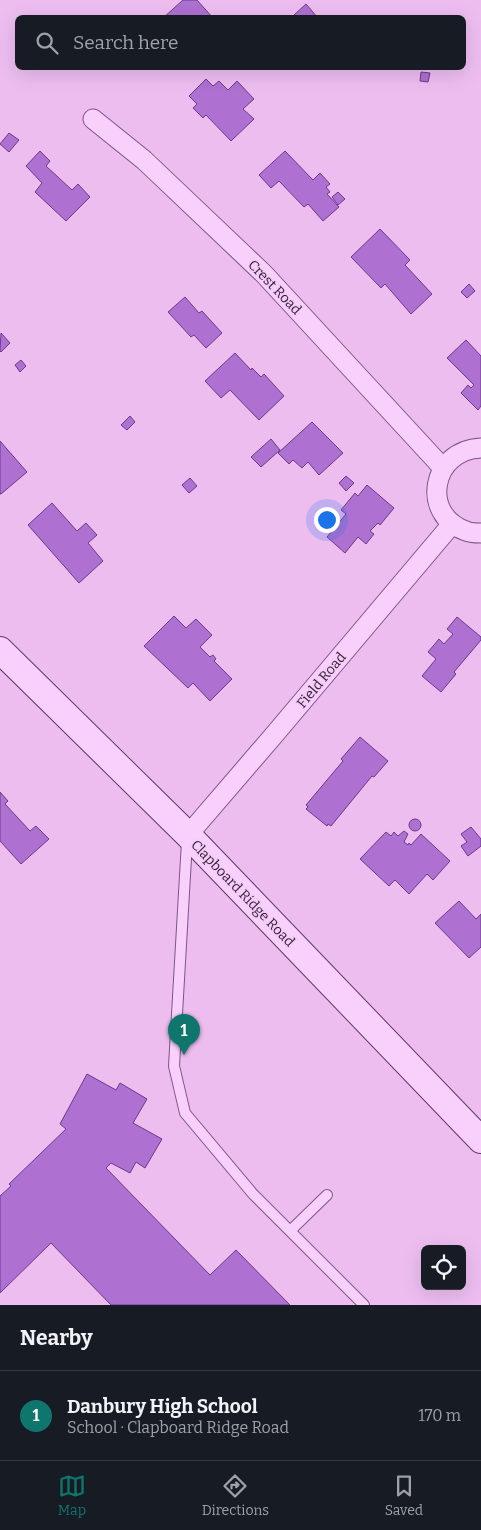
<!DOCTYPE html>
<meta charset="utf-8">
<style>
:root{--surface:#171b24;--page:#242831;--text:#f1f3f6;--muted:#9ea1a6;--line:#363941;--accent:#0f766e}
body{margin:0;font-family:Bitter,serif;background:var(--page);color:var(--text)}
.controls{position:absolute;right:15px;bottom:15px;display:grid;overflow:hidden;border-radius:8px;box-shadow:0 5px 20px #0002}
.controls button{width:45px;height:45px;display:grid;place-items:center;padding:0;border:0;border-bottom:1px solid var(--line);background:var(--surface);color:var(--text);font:25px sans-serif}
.you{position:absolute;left:326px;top:519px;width:18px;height:18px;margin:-12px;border:4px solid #fff;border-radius:50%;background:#1a73e8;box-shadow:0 0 0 8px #1a73e833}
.badge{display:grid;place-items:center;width:32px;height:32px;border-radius:50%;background:var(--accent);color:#fff;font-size:16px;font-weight:700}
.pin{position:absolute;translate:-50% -41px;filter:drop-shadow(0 1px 2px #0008)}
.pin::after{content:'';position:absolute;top:26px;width:18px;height:15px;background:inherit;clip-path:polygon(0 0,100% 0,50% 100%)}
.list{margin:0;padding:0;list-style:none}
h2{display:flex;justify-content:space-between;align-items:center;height:65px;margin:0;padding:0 20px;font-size:21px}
h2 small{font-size:16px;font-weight:400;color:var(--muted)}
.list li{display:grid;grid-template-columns:32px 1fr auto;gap:15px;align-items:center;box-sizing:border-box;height:90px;padding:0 20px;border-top:1px solid var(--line)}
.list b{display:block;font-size:19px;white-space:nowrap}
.list p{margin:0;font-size:16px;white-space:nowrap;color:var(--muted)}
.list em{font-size:16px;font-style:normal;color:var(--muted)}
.icon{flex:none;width:28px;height:28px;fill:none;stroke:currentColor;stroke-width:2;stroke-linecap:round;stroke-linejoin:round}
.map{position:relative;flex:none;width:481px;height:1305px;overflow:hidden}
.search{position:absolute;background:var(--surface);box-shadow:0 5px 20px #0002;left:15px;right:15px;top:15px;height:55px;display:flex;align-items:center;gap:12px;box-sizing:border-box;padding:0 18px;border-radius:8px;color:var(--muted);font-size:19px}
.sheet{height:155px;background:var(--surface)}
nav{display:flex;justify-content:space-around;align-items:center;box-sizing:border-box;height:70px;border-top:1px solid var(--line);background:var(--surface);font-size:14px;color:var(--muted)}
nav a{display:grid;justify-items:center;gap:2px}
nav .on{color:var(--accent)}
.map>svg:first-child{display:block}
</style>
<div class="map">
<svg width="481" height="1305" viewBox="0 0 481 1305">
<rect width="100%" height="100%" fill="#edbdf0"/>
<path fill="#ae70d1" stroke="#6b3a89" d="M 183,0 L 197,0 L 213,18 L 163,18 Z
M 306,4 L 318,18 L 296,18 L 294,15 Z
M 421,72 L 430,73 L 428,82 L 420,81 Z
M 206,79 L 213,86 L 219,81 L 228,90 L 237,81 L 254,99 L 243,109 L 254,119 L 231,141 L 206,115 L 203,118 L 193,108 L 197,104 L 189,96 Z
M 9,133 L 19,140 L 9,152 L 0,144 Z
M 40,151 L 50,161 L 46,166 L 72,190 L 78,184 L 90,197 L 66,221 L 35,192 L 42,183 L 26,166 Z
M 285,151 L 313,180 L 320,173 L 330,184 L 326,187 L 330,192 L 327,194 L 339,207 L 323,221 L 308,204 L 304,207 L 279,181 L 271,188 L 259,175 Z
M 338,192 L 345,199 L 338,205 L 332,197 Z
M 380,229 L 410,260 L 405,265 L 432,294 L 411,314 L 385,284 L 381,288 L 351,257 Z
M 469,284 L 475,291 L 467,298 L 461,292 Z
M 185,297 L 199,313 L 202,311 L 222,333 L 206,348 L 194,335 L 191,337 L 168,312 Z
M 1,333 L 10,343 L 1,352 L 0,351 Z
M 466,340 L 481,356 L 481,406 L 478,410 L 461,393 L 468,385 L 471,388 L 474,385 L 447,358 Z
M 235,353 L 251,370 L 252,368 L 261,377 L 264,374 L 284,396 L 259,420 L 230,390 L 221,398 L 205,381 Z
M 21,360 L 26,366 L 20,372 L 15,365 Z
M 130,416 L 135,422 L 127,430 L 121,425 Z
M 312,422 L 343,453 L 319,475 L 308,462 L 302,468 L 293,460 L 289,464 L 278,453 Z
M 271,439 L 280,450 L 261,467 L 251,457 Z
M 0,441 L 27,472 L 1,494 L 0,494 Z
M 346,476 L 354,483 L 346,491 L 339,483 Z
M 190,478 L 197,486 L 189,493 L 182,485 Z
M 367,485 L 394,508 L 380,525 L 378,523 L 370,531 L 374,534 L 366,544 L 358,537 L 345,553 L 327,537 L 346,514 L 341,510 L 355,493 L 358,496 Z
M 52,503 L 77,531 L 86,523 L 97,535 L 88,543 L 103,561 L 79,583 L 28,525 Z
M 174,616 L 186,628 L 196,619 L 212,635 L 200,647 L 210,657 L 213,655 L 216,659 L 214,661 L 232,679 L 210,701 L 193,683 L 188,688 L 144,646 Z
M 457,617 L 481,637 L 481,640 L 454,672 L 456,674 L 441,692 L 422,676 L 436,659 L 428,652 L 439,639 L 444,644 L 453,634 L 447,629 Z
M 360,737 L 388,761 L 374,777 L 372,776 L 331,826 L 328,824 L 327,826 L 306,809 L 308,807 L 306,805 L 343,761 L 341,759 Z
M 0,792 L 8,801 L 5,804 L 30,831 L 36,826 L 49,839 L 21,864 L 0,841 Z
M409 825a6 6 0 1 1 12 0a6 6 0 1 1-12 0Z
M 471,827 L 481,839 L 481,846 L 468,856 L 461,846 L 467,842 L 461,834 Z
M 404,831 L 408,834 L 404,842 L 408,845 L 409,843 L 411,845 L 421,834 L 450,861 L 433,880 L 427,874 L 409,894 L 395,880 L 389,886 L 360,859 L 386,832 L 391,836 L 394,832 L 398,836 Z
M 459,901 L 476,919 L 481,914 L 481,947 L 469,958 L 435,923 Z
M 87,1074 L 116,1090 L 120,1083 L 147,1099 L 133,1123 L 162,1139 L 145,1168 L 136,1162 L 130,1173 L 111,1163 L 106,1168 L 210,1275 L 236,1250 L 290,1305 L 111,1305 L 51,1243 L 0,1293 L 0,1196 L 11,1186 L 9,1184 L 66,1129 L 60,1124 Z"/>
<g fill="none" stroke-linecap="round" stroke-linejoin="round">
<defs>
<path id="lane" d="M 187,841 L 174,1066 L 185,1113 L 253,1194 L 364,1305
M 290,1231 L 327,1195"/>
<path id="street" d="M 93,119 L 144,160 L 264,274 L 443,468
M 481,448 C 431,450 420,515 466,531 C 470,533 476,533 481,533
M 188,835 L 274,735 L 452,524"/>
<path id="secondary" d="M 0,650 L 188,835 L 481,1140"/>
</defs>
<use href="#lane" stroke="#7c5589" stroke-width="12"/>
<use href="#street" stroke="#7c5589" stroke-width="21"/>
<use href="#secondary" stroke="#5d396a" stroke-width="28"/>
<use href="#lane" stroke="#f8d0fb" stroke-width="10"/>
<use href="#street" stroke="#f8d0fb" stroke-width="19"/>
<use href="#secondary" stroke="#f8d0fb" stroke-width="26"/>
</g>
<g text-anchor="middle" stroke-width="4" stroke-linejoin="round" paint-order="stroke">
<g font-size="14" fill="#2f1b37" stroke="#f5cdf7">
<text transform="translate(275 287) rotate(46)" y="5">Crest Road</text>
<text transform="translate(321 680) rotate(-50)" y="5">Field Road</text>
<text transform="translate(243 893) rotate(46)" y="5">Clapboard Ridge Road</text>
</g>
</g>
</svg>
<div class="controls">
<button><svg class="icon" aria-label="locate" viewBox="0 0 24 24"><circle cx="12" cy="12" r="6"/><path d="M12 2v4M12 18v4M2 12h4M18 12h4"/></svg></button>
</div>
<div class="you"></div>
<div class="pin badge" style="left:184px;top:1055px">1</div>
<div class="search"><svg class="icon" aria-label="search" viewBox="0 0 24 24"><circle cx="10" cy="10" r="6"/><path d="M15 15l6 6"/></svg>Search here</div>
</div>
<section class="sheet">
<h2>Nearby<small></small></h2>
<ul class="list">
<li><span class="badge">1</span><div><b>Danbury High School</b><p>School · Clapboard Ridge Road</p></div><em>170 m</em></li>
</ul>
</section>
<nav>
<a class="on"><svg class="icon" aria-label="map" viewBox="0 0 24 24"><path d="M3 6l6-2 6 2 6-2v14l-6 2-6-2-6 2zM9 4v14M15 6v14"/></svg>Map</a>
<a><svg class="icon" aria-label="directions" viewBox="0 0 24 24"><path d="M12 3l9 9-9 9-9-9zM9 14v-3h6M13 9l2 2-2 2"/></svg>Directions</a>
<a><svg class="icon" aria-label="saved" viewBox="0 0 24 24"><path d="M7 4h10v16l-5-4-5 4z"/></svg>Saved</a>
</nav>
